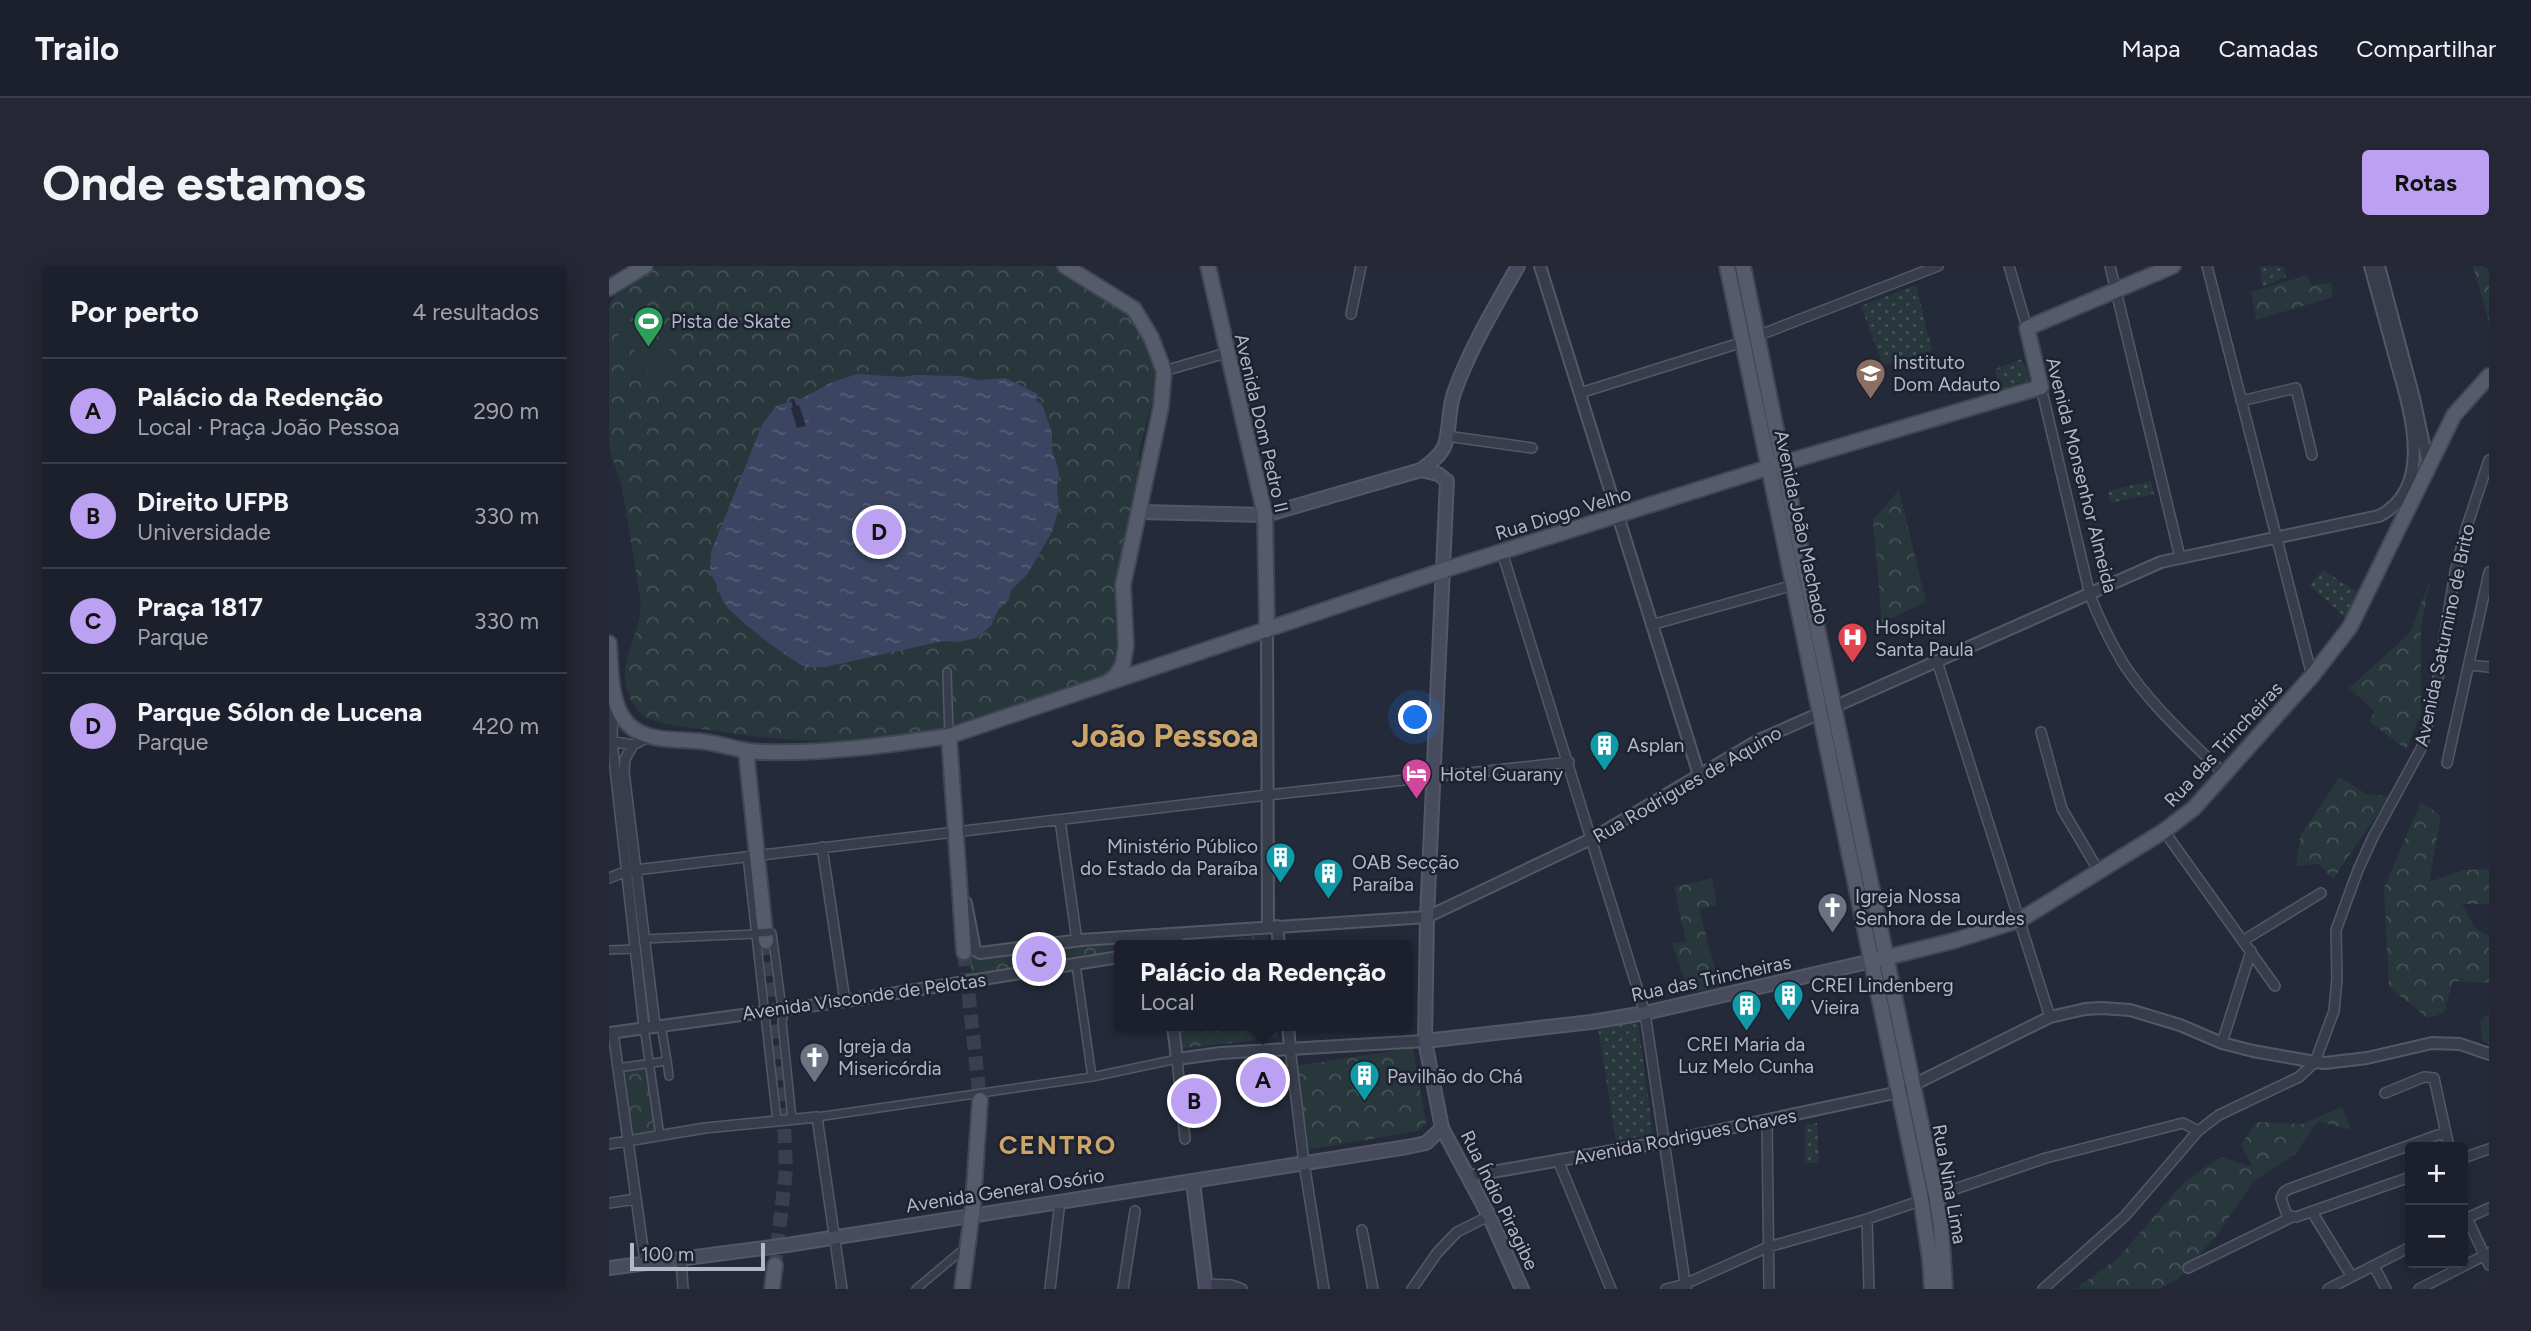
<!DOCTYPE html>
<html lang="pt">
<meta charset="utf-8">
<style>
:root{--surface:#1c202c;--page:#252834;--text:#f1f3f6;--muted:#a0a3a9;--line:#3a3e48;--accent:#bca0f2}
body{margin:0;font-family:Figtree,sans-serif;background:var(--page);color:var(--text)}
.controls{position:absolute;right:21px;bottom:21px;display:grid;overflow:hidden;border-radius:7px;box-shadow:0 4px 18px #0003}
.controls button{width:63px;height:63px;display:grid;place-items:center;padding:0;border:0;border-bottom:2px solid var(--line);background:var(--surface);color:var(--text);font:35px sans-serif}
.scale{position:absolute;left:21px;bottom:18px;width:135px;box-sizing:border-box;padding-left:7px;border:4px solid #b4b8c6;border-top:0;font-size:19px;line-height:24px;white-space:nowrap;color:#b4b8c6;-webkit-text-stroke:5px #1d2230;paint-order:stroke}
.you{position:absolute;left:807px;top:452px;width:24px;height:24px;margin:-18px;border:5px solid #fff;border-radius:50%;background:#1a73e8;box-shadow:0 0 0 10px #1a73e833}
.badge{display:grid;place-items:center;width:46px;height:46px;border-radius:50%;background:var(--accent);color:#111;font-size:23px;font-weight:700}
.pin{position:absolute;translate:-50% -50%;border:4px solid #fff;box-shadow:0 2px 7px #0006}
.popup{position:absolute;left:505px;top:674px;width:298px;height:91px;box-sizing:border-box;display:grid;place-content:center;border-radius:7px;background:var(--surface);filter:drop-shadow(0 2px 5px #0005);font-size:23px;white-space:nowrap;color:var(--muted)}
.popup b{font-size:26px;color:var(--text)}
.popup::after{content:'';position:absolute;left:50%;top:100%;margin-left:-14px;border:14px solid transparent;border-top-color:var(--surface)}
.list{margin:0;padding:0;list-style:none}
h2{display:flex;justify-content:space-between;align-items:center;height:91px;margin:0;padding:0 28px;font-size:30px}
h2 small{font-size:23px;font-weight:400;color:var(--muted)}
.list li{display:grid;grid-template-columns:46px 1fr auto;gap:21px;align-items:center;box-sizing:border-box;height:105px;padding:0 28px;border-top:2px solid var(--line)}
.list b{display:block;font-size:26px;white-space:nowrap}
.list p{margin:0;font-size:23px;white-space:nowrap;color:var(--muted)}
.list em{font-size:23px;font-style:normal;color:var(--muted)}
.map{position:relative;flex:none;width:1880px;height:1023px;overflow:hidden;border-radius:7px}
header{display:flex;align-items:center;gap:42px;box-sizing:border-box;height:98px;padding:0 35px;background:var(--surface);border-bottom:2px solid var(--line)}
header strong{font-size:33px}
nav{display:flex;gap:38px;margin-inline-start:auto;font-size:24px}
.intro{display:flex;align-items:center;justify-content:space-between;box-sizing:border-box;height:168px;padding:0 42px}
h1{margin:0;font-size:49px}
.button{padding:18px 32px;border-radius:7px;background:var(--accent);color:#111;font-size:24px;font-weight:700}
main{display:flex;gap:42px;padding:0 42px}
aside{flex:1;background:var(--surface);border-radius:7px;box-shadow:0 4px 18px #0003}
.map>svg:first-child{display:block}
</style>
<header>
<strong>Trailo</strong>
<nav><a>Mapa</a><a>Camadas</a><a>Compartilhar</a></nav>
</header>
<div class="intro"><h1>Onde estamos</h1><a class="button">Rotas</a></div>
<main>
<aside>
<h2>Por perto<small>4 resultados</small></h2>
<ul class="list">
<li><span class="badge">A</span><div><b>Palácio da Redenção</b><p>Local · Praça João Pessoa</p></div><em>290 m</em></li>
<li><span class="badge">B</span><div><b>Direito UFPB</b><p>Universidade</p></div><em>330 m</em></li>
<li><span class="badge">C</span><div><b>Praça 1817</b><p>Parque</p></div><em>330 m</em></li>
<li><span class="badge">D</span><div><b>Parque Sólon de Lucena</b><p>Parque</p></div><em>420 m</em></li>
</ul>
</aside>
<div class="map">
<svg width="1880" height="1023" viewBox="0 0 1880 1023">
<defs>
<pattern id="grass-dots" width="8" height="8" patternUnits="userSpaceOnUse" patternTransform="scale(1.75)"><rect width="8" height="8" fill="#28373c"/><path d="M2 2h.1M6 6h.1" fill="none" stroke="#455257" stroke-width="1.8" stroke-linecap="round"/></pattern>
<pattern id="forest-crowns" width="20" height="18" patternUnits="userSpaceOnUse" patternTransform="scale(1.75)"><rect width="20" height="18" fill="#28373c"/><path d="M2 6a3 3 0 1 1 6 0M12 15a3 3 0 1 1 6 0" fill="none" stroke="#455257"/></pattern>
<pattern id="water-ripples" width="26" height="14" patternUnits="userSpaceOnUse" patternTransform="scale(1.75)"><rect width="26" height="14" fill="#3b4562"/><path d="M2 4q2-2 4 0t4 0M15 11q2-2 4 0t4 0" fill="none" stroke="#555e77"/></pattern>
</defs>
<rect width="100%" height="100%" fill="#252a3a"/>
<path fill="url(#grass-dots)" d="M 1650,0 L 1674,0 L 1677,11 L 1654,21 Z
M 1307,19 L 1323,84 L 1274,100 L 1252,40 Z
M 1413,93 L 1421,114 L 1391,124 L 1386,103 Z
M 1542,215 L 1545,228 L 1501,237 L 1499,225 Z
M 1714,304 L 1750,327 L 1737,352 L 1700,319 Z
M 1029,756 L 1044,868 L 1007,875 L 989,761 Z
M 1208,857 L 1210,897 L 1196,897 L 1196,859 Z"/>
<path fill="url(#forest-crowns)" d="M 49,0 L 451,0 L 525,46 L 547,91 L 550,113 L 530,184 L 530,228 L 508,304 L 507,342 L 512,376 L 506,400 L 493,414 L 462,423 L 453,423 C 412,437 370,456 327,467 C 315,470 302,470 290,472 C 224,480 159,473 93,463 C 72,460 37,460 25,439 C 2,399 31,376 32,337 L 13,221 L 0,181 L 0,39 L 11,23 Z
M 1864,0 L 1880,0 L 1880,57 Z
M 1698,9 L 1703,20 L 1722,16 L 1724,31 L 1647,54 L 1642,26 Z
M 1290,224 L 1317,336 L 1273,357 L 1264,254 Z
M 1821,314 L 1812,362 L 1812,448 L 1797,483 L 1761,456 L 1765,445 L 1740,422 L 1801,367 Z
M 1731,511 L 1757,528 L 1781,530 L 1724,613 L 1710,598 L 1687,600 L 1692,568 Z
M 1812,536 L 1832,550 L 1820,616 L 1855,604 L 1880,603 L 1880,638 L 1853,638 L 1866,662 L 1880,670 L 1880,717 L 1844,715 L 1835,747 L 1819,752 L 1780,721 L 1775,622 Z
M 1103,612 L 1108,639 L 1090,643 L 1111,721 L 1080,727 L 1063,677 L 1077,676 L 1065,621 Z
M 543,669 L 541,679 L 510,679 L 510,691 L 364,715 L 359,685 Z
M 658,669 L 659,679 L 561,679 Z
M 1880,748 L 1880,778 L 1874,775 L 1871,755 Z
M 570,760 L 668,760 L 669,772 L 573,782 Z
M 804,782 L 817,857 L 809,865 L 698,884 L 687,800 Z
M 41,797 L 51,870 L 19,876 L 8,802 Z
M 1733,841 L 1742,864 L 1709,855 L 1686,888 L 1644,916 L 1607,970 L 1569,1013 L 1551,1023 L 1467,1023 L 1509,992 L 1576,915 L 1612,891 L 1644,901 L 1632,879 L 1648,856 L 1693,858 Z"/>
<path fill="#28373c" d="M 20,54 L 26,57 L 30,63 C 42,64 45,72 54,79 C 64,87 76,93 71,107 C 61,112 42,111 35,100 C 35,99 32,90 31,89 C 21,78 6,80 10,61 Z"/>
<path fill="url(#water-ripples)" d="M 248,108 L 294,111 L 305,109 L 352,110 L 370,114 L 396,112 L 429,128 L 427,135 L 433,138 L 443,167 L 443,184 L 450,206 L 448,222 L 450,243 L 443,266 L 418,309 L 402,324 L 400,334 L 389,344 L 382,360 L 367,372 L 350,376 L 334,375 L 216,401 C 211,401 204,402 199,401 C 186,399 128,353 118,341 C 109,330 109,317 101,307 L 102,286 L 153,159 L 167,140 L 194,132 L 221,117 Z"/>
<path fill="#252a3a" d="M 185,134 L 188,140 L 190,139 L 197,160 L 188,162 L 182,142 L 184,141 L 182,135 Z"/>
<g fill="none" stroke-linecap="round" stroke-linejoin="round">
<path stroke="#3a3f4f" stroke-width="14" stroke-dasharray="14 7" stroke-linecap="butt" d="M 157,675 L 174,834 L 177,904 L 166,999
M 355,686 L 371,834"/>
<defs>
<path id="pedestrian" d="M 338,406 L 340,470
M 138,590 L 168,855
M 163,667 L 174,751 L 173,756 L 183,853
M 35,673 L 147,668
M 0,684 L 26,683
M 467,699 L 483,811
M 35,761 L 51,870
M 58,795 L 60,810
M 8,802 L 58,795 L 52,759
M 208,851 L 483,811 L 568,793
M 307,1023 L 357,981"/>
<path id="minor" d="M 1400,0 L 1418,62
M 1501,0 L 1571,291
M 1598,0 L 1703,410
M 742,48 L 752,0
M 1148,70 L 1329,0
M 555,105 L 617,87
M 1432,121 L 1481,329 C 1490,353 1501,375 1514,397 C 1541,439 1581,474 1616,509
M 971,127 L 1134,76
M 1632,135 L 1687,122 L 1703,189
M 837,170 L 923,182
M 893,286 L 1036,747 L 1077,1023
M 1042,359 L 1185,319
M 1328,395 L 1441,751
M 1860,399 L 1880,401
M 4,435 L 3,475 L 35,761
M 1432,466 L 1453,543 L 1491,607
M 0,475 L 24,479 L 41,470
M 24,479 L 16,493 L 15,506 L 46,759
M 1838,497 L 1880,306
M 451,554 L 468,675
M 1555,565 L 1666,720
M 213,581 L 236,735
M 0,612 L 18,605 L 658,529 L 960,496
M 1635,674 L 1712,627
M 4,766 L 36,997
M 1613,777 L 1642,685
M 681,782 L 695,897 L 715,1023
M 568,793 L 576,873
M 1776,827 L 1815,811 L 1825,812 L 1840,881
M 1158,854 L 1160,1023
M 0,878 L 96,862 L 208,851 L 233,1023
M 1854,892 L 1880,883
M 949,894 L 1002,1023
M 1801,911 L 1687,951 L 1678,949 L 1672,932 L 1675,926 L 1680,923 L 1837,866
M 0,937 L 27,933
M 1703,946 L 1743,1011
M 1858,952 L 1880,999
M 1258,953 L 1260,1023
M 1854,954 L 1880,942
M 753,964 L 764,1023
M 72,992 L 74,1023
M 1765,1000 L 1777,1023
M 1579,1002 L 1683,951
M 597,1018 L 622,1019 L 633,1023
M 441,1023 L 451,935
M 514,1023 L 526,945
M 803,1023 L 828,987 L 848,966 L 880,950
M 1057,1023 L 1076,1018 L 1159,981 L 1258,953 L 1437,892 L 1574,857 L 1589,865
M 1434,1023 L 1516,950 L 1589,865 L 1610,849 L 1690,811 L 1706,796 L 1725,745 L 1728,713 L 1727,664 L 1749,604 L 1764,571 L 1814,479 L 1829,412 L 1846,306 L 1857,263 L 1880,194
M 1719,1023 L 1801,981
M 1810,1023 L 1880,987"/>
<path id="tertiary" d="M 931,0 L 1090,509
M 1770,0 L 1805,132 L 1819,198
M 658,364 L 659,660
M 357,637 L 366,684 L 371,687 L 472,674 L 818,651 L 982,573 L 1148,475 L 1552,296 L 1770,250 C 1829,220 1798,136 1785,88 C 1777,59 1769,29 1761,0
M 668,660 L 670,679
M 556,679 L 571,669
M 564,760 L 568,793 L 612,787 L 816,775
M 679,760 L 681,782
M 0,767 L 244,734 L 510,691
M 860,910 L 1055,876 L 1290,826 L 1441,751 L 1476,743 L 1493,742 L 1521,744 L 1571,759 L 1613,777 L 1644,785 L 1706,796 L 1716,797 L 1758,792 L 1823,777 L 1851,778 L 1880,788"/>
<path id="secondary" d="M 812,204 L 829,208 L 838,215 L 818,651 L 816,775 L 833,862 L 880,950 L 913,1023
M 531,246 L 656,249 L 812,204 C 820,198 831,190 835,181 C 841,168 839,143 845,127 C 861,82 886,41 909,0
M 816,775 L 982,756 L 1036,747 L 1263,695
M 584,916 L 597,1023
M 0,1002 L 178,979 L 798,881 L 817,877 L 833,862"/>
<path id="primary" d="M 456,0 L 525,43 L 542,71 L 555,105 L 552,141 L 514,319 L 517,379 L 514,398 L 507,410 L 499,416
M 599,0 L 656,249 L 658,364
M 1118,0 L 1312,933 L 1321,994 L 1323,1023
M 1134,0 C 1196,310 1261,619 1327,929 L 1332,960 L 1336,1023
M 0,22 L 36,0
M 0,377 C 2,402 0,438 19,458 C 36,476 68,473 90,475 C 112,477 132,486 153,486 C 215,488 279,479 340,470 L 844,301 L 1161,201 L 1432,121 L 1418,62 L 1564,0
M 340,470 L 355,686
M 137,485 L 157,675
M 1271,693 L 1344,675 L 1411,654 L 1555,565 L 1585,542 L 1703,410 L 1741,361 L 1845,149 L 1880,110
M 163,1023 L 166,999
M 353,1023 L 364,939 L 371,834"/>
</defs>
<use href="#pedestrian" stroke="#535866" stroke-width="10"/>
<use href="#minor" stroke="#535866" stroke-width="12"/>
<use href="#tertiary" stroke="#535866" stroke-width="14"/>
<use href="#secondary" stroke="#535866" stroke-width="16"/>
<use href="#primary" stroke="#414654" stroke-width="18"/>
<use href="#pedestrian" stroke="#383d4b" stroke-width="7"/>
<use href="#minor" stroke="#383d4b" stroke-width="9"/>
<use href="#tertiary" stroke="#383d4b" stroke-width="10"/>
<use href="#secondary" stroke="#474b5d" stroke-width="12"/>
<use href="#primary" stroke="#565b6b" stroke-width="14"/>
<defs>
<path id="pedestrian-bridge" d="M 149,667 L 161,666"/>
</defs>
<use href="#pedestrian-bridge" stroke="#535866" stroke-width="10" stroke-linecap="butt"/>
<use href="#pedestrian-bridge" stroke="#383d4b" stroke-width="7"/>
</g>
<defs>
<symbol id="stadium-pin" viewBox="-11 -11 22 30"><path d="M0 17L-7.5 6A9.5 9.5 0 1 1 7.5 6Z" fill="#2e9e5b" stroke="#1d2230"/><path d="M0-5a6.5 5 0 1 0 0 10a6.5 5 0 1 0 0-10ZM-3.5-1.8h7v3.6h-7Z" fill="#fff"/></symbol>
<symbol id="school-pin" viewBox="-11 -11 22 30"><path d="M0 17L-7.5 6A9.5 9.5 0 1 1 7.5 6Z" fill="#8d6e63" stroke="#1d2230"/><path d="M0-5L7-2L0 1L-7-2ZM-4 1L0 2.5L4 1V4Q0 6-4 4Z" fill="#fff"/></symbol>
<symbol id="hospital-pin" viewBox="-11 -11 22 30"><path d="M0 17L-7.5 6A9.5 9.5 0 1 1 7.5 6Z" fill="#e0444e" stroke="#1d2230"/><path d="M-5-5h3v3.5h4V-5h3V5h-3V1.5h-4V5h-3Z" fill="#fff"/></symbol>
<symbol id="building-pin" viewBox="-11 -11 22 30"><path d="M0 17L-7.5 6A9.5 9.5 0 1 1 7.5 6Z" fill="#0f9aa8" stroke="#1d2230"/><path d="M-4-6H4V6H1V3H-1V6H-4ZM-2.5-4.3h1.7v1.8h-1.7ZM.8-4.3h1.7v1.8H.8ZM-2.5-1h1.7V.8h-1.7ZM.8-1h1.7V.8H.8Z" fill="#fff"/></symbol>
<symbol id="hotel-pin" viewBox="-11 -11 22 30"><path d="M0 17L-7.5 6A9.5 9.5 0 1 1 7.5 6Z" fill="#d1479c" stroke="#1d2230"/><path d="M-6-4.5h1.5V1H6V5H4.5V3h-9V5H-6ZM-4 0a1.8 1.8 0 1 1 3.6 0ZM.5 0V-2.5h3Q6-2.5 6 0Z" fill="#fff"/></symbol>
<symbol id="church-pin" viewBox="-11 -11 22 30"><path d="M0 17L-7.5 6A9.5 9.5 0 1 1 7.5 6Z" fill="#6b7280" stroke="#1d2230"/><path d="M-1.2-6h2.4v3.5h3.3v2.4h-3.3V6h-2.4V-.1h-3.3v-2.4h3.3Z" fill="#fff"/></symbol>
</defs>
<g fill-rule="evenodd">
<use href="#stadium-pin" x="22" y="38" width="35" height="47"/>
<use href="#school-pin" x="1244" y="90" width="35" height="47"/>
<use href="#hospital-pin" x="1226" y="354" width="35" height="47"/>
<use href="#building-pin" x="978" y="462" width="35" height="47"/>
<use href="#hotel-pin" x="790" y="490" width="35" height="47"/>
<use href="#building-pin" x="654" y="574" width="35" height="47"/>
<use href="#building-pin" x="702" y="590" width="35" height="47"/>
<use href="#church-pin" x="1206" y="624" width="35" height="47"/>
<use href="#building-pin" x="1162" y="712" width="35" height="47"/>
<use href="#building-pin" x="1120" y="722" width="35" height="47"/>
<use href="#church-pin" x="188" y="774" width="35" height="47"/>
<use href="#building-pin" x="738" y="792" width="35" height="47"/>
</g>
<g text-anchor="middle" stroke-width="5" stroke-linejoin="round" paint-order="stroke">
<g font-size="19" fill="#b4b8c6" stroke="#1d2230" text-anchor="start">
<text x="62" y="62">Pista de Skate</text>
<text x="1284" y="103">Instituto<tspan x="1284" dy="22">Dom Adauto</tspan></text>
<text x="1266" y="368">Hospital<tspan x="1266" dy="22">Santa Paula</tspan></text>
<text x="1018" y="486">Asplan</text>
<text x="831" y="515">Hotel Guarany</text>
<text x="649" y="587" text-anchor="end">Ministério Público<tspan x="649" dy="22">do Estado da Paraíba</tspan></text>
<text x="743" y="603">OAB Secção<tspan x="743" dy="22">Paraíba</tspan></text>
<text x="1246" y="637">Igreja Nossa<tspan x="1246" dy="22">Senhora de Lourdes</tspan></text>
<text x="1202" y="726">CREI Lindenberg<tspan x="1202" dy="22">Vieira</tspan></text>
<text x="1137" y="785" text-anchor="middle">CREI Maria da<tspan x="1137" dy="22">Luz Melo Cunha</tspan></text>
<text x="229" y="787">Igreja da<tspan x="229" dy="22">Misericórdia</tspan></text>
<text x="778" y="817">Pavilhão do Chá</text>
</g>
<g font-size="19" fill="#b4b8c6" stroke="#1d2230">
<text transform="translate(653 157) rotate(77)" y="7">Avenida Dom Pedro II</text>
<text transform="translate(1473 209) rotate(76)" y="7">Avenida Monsenhor Almeida</text>
<text transform="translate(954 247) rotate(-17)" y="7">Rua Diogo Velho</text>
<text transform="translate(1193 261) rotate(78)" y="7">Avenida João Machado</text>
<text transform="translate(1835 369) rotate(-78)" y="7">Avenida Saturnino de Brito</text>
<text transform="translate(1614 478) rotate(-47)" y="7">Rua das Trincheiras</text>
<text transform="translate(1078 518) rotate(-30)" y="7">Rua Rodrigues de Aquino</text>
<text transform="translate(1102 712) rotate(-12)" y="7">Rua das Trincheiras</text>
<text transform="translate(255 730) rotate(-8)" y="7">Avenida Visconde de Pelotas</text>
<text transform="translate(1076 870) rotate(-11)" y="7">Avenida Rodrigues Chaves</text>
<text transform="translate(1341 918) rotate(80)" y="7">Rua Nina Lima</text>
<text transform="translate(396 924) rotate(-9)" y="7">Avenida General Osório</text>
<text transform="translate(891 934) rotate(64)" y="7">Rua Índio Piragibe</text>
</g>
<g font-size="26" font-weight="bold" letter-spacing="2" fill="#cca569" stroke="#1d2230">
<text x="449" y="888">CENTRO</text>
</g>
<g font-size="33" font-weight="bold" fill="#cca569" stroke="#1d2230">
<text x="556" y="481">João Pessoa</text>
</g>
</g>
</svg>
<div class="controls">
<button>+</button>
<button>−</button>
</div>
<div class="scale">100 m</div>
<div class="you"></div>
<div class="pin badge" style="left:654px;top:814px">A</div>
<div class="popup"><b>Palácio da Redenção</b>Local</div>
<div class="pin badge" style="left:585px;top:835px">B</div>
<div class="pin badge" style="left:430px;top:693px">C</div>
<div class="pin badge" style="left:270px;top:266px">D</div>
</div>
</main>
